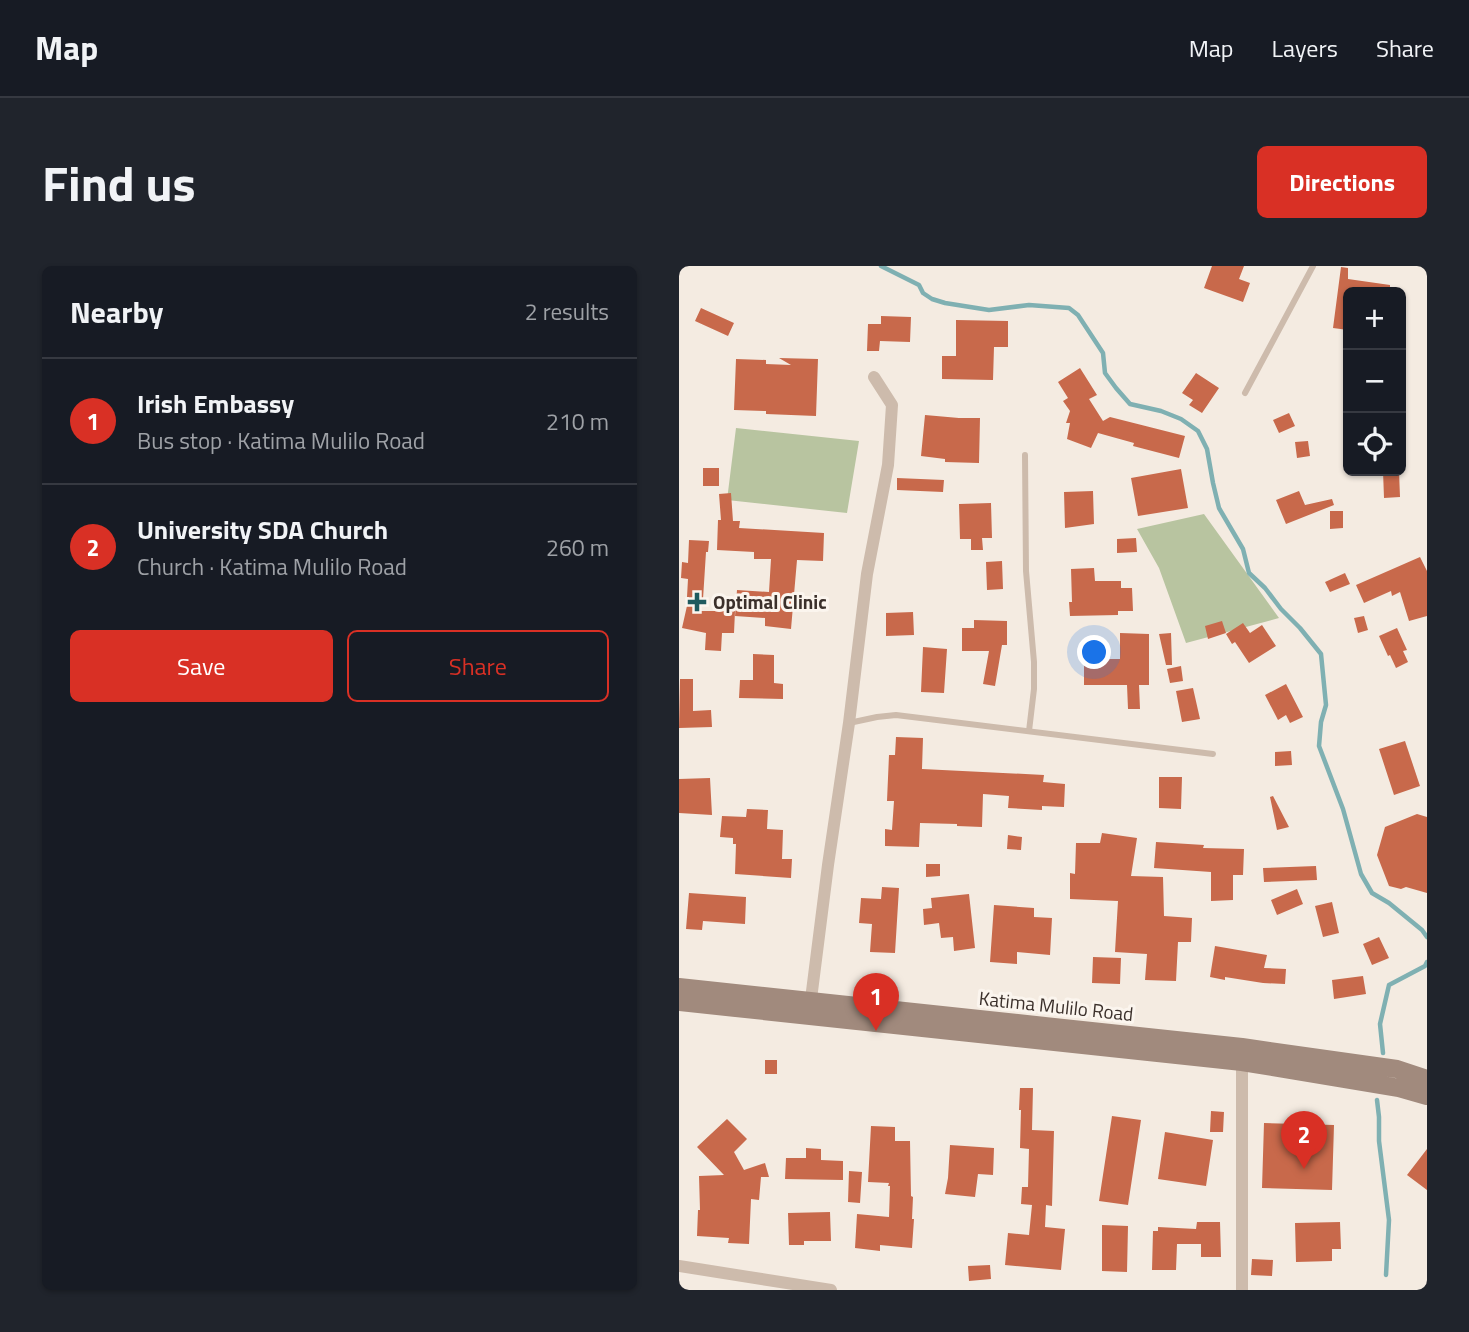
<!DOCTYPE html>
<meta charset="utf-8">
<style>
:root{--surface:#171b24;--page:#20242c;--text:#f1f3f6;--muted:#9ea1a6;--line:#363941;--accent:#d93025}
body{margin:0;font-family:"Titillium Web",sans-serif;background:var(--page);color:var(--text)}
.controls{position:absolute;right:21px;top:21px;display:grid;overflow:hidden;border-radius:10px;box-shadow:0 2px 5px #0004}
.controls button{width:63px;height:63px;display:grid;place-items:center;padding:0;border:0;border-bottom:2px solid var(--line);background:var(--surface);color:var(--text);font:35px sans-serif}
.you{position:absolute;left:416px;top:387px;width:24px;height:24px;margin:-18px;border:5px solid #fff;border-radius:50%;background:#1a73e8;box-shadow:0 0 0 10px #1a73e833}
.badge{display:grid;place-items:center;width:46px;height:46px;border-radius:50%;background:var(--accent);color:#fff;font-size:23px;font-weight:700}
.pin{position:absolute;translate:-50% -58px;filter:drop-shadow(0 2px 4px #0008)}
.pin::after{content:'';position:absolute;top:37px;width:24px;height:21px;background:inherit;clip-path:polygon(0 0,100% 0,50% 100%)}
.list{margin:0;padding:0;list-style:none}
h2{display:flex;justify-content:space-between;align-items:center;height:91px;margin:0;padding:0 28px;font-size:30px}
h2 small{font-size:23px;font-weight:400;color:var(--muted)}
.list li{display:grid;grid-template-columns:46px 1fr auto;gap:21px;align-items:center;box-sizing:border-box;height:126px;padding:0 28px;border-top:2px solid var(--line)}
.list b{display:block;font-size:26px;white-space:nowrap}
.list p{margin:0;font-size:23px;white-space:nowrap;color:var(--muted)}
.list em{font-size:23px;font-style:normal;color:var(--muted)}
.actions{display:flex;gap:14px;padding:21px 28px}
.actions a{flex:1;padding:16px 0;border:2px solid var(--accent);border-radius:10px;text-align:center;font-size:24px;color:var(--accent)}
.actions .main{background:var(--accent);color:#fff}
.icon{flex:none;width:38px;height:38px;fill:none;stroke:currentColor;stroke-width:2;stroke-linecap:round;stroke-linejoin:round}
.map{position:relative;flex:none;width:748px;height:1024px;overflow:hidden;border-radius:10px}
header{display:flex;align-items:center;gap:42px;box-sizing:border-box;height:98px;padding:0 35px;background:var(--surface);border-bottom:2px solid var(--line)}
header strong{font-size:33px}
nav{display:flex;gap:38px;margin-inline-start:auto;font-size:24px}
.intro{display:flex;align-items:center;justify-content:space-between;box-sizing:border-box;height:168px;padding:0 42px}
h1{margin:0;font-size:49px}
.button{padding:18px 32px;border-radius:10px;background:var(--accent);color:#fff;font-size:24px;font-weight:700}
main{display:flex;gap:42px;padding:0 42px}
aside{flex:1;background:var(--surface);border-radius:10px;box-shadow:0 2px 5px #0004}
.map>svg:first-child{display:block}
</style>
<header>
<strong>Map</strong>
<nav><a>Map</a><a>Layers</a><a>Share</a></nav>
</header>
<div class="intro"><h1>Find us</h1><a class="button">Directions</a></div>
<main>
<aside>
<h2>Nearby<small>2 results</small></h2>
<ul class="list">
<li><span class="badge">1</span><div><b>Irish Embassy</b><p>Bus stop · Katima Mulilo Road</p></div><em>210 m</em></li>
<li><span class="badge">2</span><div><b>University SDA Church</b><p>Church · Katima Mulilo Road</p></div><em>260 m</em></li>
</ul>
<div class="actions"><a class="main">Save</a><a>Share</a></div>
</aside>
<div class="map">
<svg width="748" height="1024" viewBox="0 0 748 1024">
<rect width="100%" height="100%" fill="#f4ebe1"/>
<path fill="#b8c4a0" d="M 57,162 L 180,175 L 168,247 L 48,234 Z
M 525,248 L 600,352 L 507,377 L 480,302 L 458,263 Z"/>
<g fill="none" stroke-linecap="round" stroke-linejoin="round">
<path stroke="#7fb0b2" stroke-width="4.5" d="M 202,0 L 240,19 L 244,27 L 253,33 L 266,37 L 310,44 L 350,39 L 390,42 L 399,49 L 424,87 L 426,107 L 437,122 L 451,138 L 482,145 L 502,153 L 519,165 L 528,183 L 534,217 L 540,242 L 564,283 L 570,307 L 586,322 L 602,343 L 621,362 L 642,388 L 647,439 L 642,456 L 640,480 L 664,543 L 682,608 L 693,627 L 710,637 L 743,664 L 748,671
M 704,787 L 701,758 L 710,719 L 746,700 L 748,696
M 698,834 L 700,851 L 700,875 L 710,954 L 707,1009"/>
</g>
<path fill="#c8694b" d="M 533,0 L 565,0 L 560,13 L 571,17 L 564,36 L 525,22 Z
M 662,1 L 669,2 L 669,13 L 711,19 L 711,26 L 669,26 L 669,64 L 654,62 Z
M 22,42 L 55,57 L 49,70 L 16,55 Z
M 202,50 L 232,51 L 231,76 L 201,75 L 200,85 L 188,85 L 189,58 L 202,58 Z
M 277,54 L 329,55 L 329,81 L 315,81 L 314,114 L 263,113 L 263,90 L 277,90 Z
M 100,92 L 139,93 L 137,150 L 87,148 L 87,145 L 55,144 L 57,93 L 87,94 L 87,98 L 112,99 Z
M 401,102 L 418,129 L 410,133 L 424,155 L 431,151 L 506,170 L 500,192 L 454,180 L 455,177 L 419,167 L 412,182 L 388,173 L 391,157 L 387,157 L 391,145 L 384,135 L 389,132 L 379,116 Z
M 517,107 L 540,122 L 523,147 L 510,139 L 514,134 L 503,127 Z
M 610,147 L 616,160 L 600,167 L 594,154 Z
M 246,149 L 280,152 L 301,152 L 300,197 L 266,196 L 266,193 L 242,190 Z
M 629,175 L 631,190 L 618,192 L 616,176 Z
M 24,202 L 40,202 L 40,220 L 24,220 Z
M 502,203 L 509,242 L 459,250 L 452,212 Z
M 704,205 L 720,205 L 721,231 L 705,232 Z
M 218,212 L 265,214 L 264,226 L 218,224 Z
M 414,225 L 415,258 L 386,262 L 385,226 Z
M 620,225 L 626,239 L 653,233 L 655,239 L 607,258 L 597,234 Z
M 52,227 L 54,255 L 61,255 L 60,262 L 145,267 L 144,295 L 118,294 L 112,363 L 86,360 L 86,352 L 56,350 L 58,324 L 90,326 L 92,293 L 75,293 L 75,286 L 38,284 L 39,254 L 42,254 L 40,228 Z
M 312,237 L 313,272 L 303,272 L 304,284 L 292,284 L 292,273 L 281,273 L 280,238 Z
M 651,245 L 664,245 L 664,262 L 651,263 Z
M 457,272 L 458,286 L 438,287 L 438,273 Z
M 10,274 L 30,275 L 29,286 L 27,286 L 24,333 L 21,345 L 56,345 L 55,367 L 43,367 L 42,385 L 26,384 L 27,367 L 3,362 L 10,331 L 8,331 L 9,313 L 2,312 L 3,296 L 9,297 Z
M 741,291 L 748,305 L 748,350 L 730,355 L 721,326 L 713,330 L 712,325 L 685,337 L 677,319 Z
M 323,295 L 324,323 L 308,324 L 307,296 Z
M 415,302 L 416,315 L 442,315 L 442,322 L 453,322 L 454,345 L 439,345 L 439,349 L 391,350 L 390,336 L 393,336 L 392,303 Z
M 666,307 L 671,318 L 651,326 L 646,316 Z
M 234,346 L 235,369 L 207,370 L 207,347 Z
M 685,350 L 689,364 L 679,367 L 675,352 Z
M 295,354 L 328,355 L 328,379 L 323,379 L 316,420 L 304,418 L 310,385 L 283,385 L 283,362 L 295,362 Z
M 543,355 L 547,367 L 529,373 L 526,360 Z
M 564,357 L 571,367 L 583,359 L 597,380 L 570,397 L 556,376 L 553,378 L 547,368 Z
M 718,362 L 728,384 L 724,385 L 729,396 L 717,402 L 711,389 L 709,390 L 700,370 Z
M 441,367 L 470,368 L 470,419 L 460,419 L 461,443 L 449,443 L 448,419 L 405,419 L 405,393 L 441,393 Z
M 492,367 L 493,399 L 487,399 L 480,368 Z
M 244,381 L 268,383 L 265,427 L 242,426 Z
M 74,388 L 95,389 L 95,417 L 104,418 L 104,433 L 60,432 L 61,414 L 74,414 Z
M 502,400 L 504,415 L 491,417 L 488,403 Z
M 1,413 L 14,413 L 14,445 L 32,444 L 33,461 L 0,462 Z
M 607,418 L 624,451 L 611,457 L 607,449 L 599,454 L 586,429 Z
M 514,422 L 521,453 L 503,456 L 497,425 Z
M 217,471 L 244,472 L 243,503 L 365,509 L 364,516 L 386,518 L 385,541 L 363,540 L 363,544 L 329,542 L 330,530 L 304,528 L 303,561 L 278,560 L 278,558 L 241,557 L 240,581 L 206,580 L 206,563 L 213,564 L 215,535 L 208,535 L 210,489 L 216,489 Z
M 726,475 L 741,520 L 715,529 L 700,483 Z
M 612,485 L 613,499 L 596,500 L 596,486 Z
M 480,511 L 503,511 L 502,543 L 480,542 Z
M 31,512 L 33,549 L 0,547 L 0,513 Z
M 594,530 L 610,561 L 598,564 L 591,531 Z
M 68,543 L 89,544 L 88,563 L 104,564 L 103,593 L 113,593 L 112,612 L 56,608 L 57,578 L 54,578 L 54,572 L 41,571 L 43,550 L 67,551 Z
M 738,548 L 748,551 L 748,627 L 727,621 L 722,623 L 710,620 L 698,589 L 706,561 Z
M 423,567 L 458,572 L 452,610 L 484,611 L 485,650 L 513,652 L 512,676 L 499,676 L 497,715 L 466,714 L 468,688 L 436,686 L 439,635 L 391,633 L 391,607 L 396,608 L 397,577 L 421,577 Z
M 329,569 L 343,571 L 342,584 L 328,583 Z
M 477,576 L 525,579 L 524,582 L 565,583 L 564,609 L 554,609 L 554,634 L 532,635 L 532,606 L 475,602 Z
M 247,598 L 261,598 L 261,610 L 247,611 Z
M 637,600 L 638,614 L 585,616 L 584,602 Z
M 203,621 L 220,622 L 216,687 L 191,686 L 193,658 L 180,657 L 182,632 L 202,633 Z
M 618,623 L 624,638 L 598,649 L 592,634 Z
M 10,627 L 67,631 L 66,658 L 24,655 L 23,664 L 7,663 Z
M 290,628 L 296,682 L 275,685 L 274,671 L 262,672 L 260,657 L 245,659 L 244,643 L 253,642 L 252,632 Z
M 653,636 L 660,667 L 644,671 L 636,640 Z
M 315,639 L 355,642 L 355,651 L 373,652 L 371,689 L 338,686 L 338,698 L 311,696 Z
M 700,671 L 710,692 L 693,699 L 684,678 Z
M 536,680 L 588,689 L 585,702 L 607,703 L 606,718 L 584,717 L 546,711 L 546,714 L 531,711 Z
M 414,691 L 442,692 L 441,718 L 413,717 Z
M 684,710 L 687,728 L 655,733 L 653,714 Z
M 86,794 L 98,794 L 98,808 L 86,808 Z
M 341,822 L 354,822 L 353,864 L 375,865 L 373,940 L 367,939 L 366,961 L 386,963 L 382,1004 L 326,999 L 329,967 L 350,969 L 353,939 L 342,938 L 343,921 L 349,921 L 350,883 L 341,882 L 342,844 L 340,844 Z
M 532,845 L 545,846 L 544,866 L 531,866 Z
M 433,850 L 462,854 L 449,939 L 420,935 Z
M 48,853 L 68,873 L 55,886 L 65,904 L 86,897 L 90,911 L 82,911 L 80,934 L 72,933 L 70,978 L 49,977 L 50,972 L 18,970 L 19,944 L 21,944 L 20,910 L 45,909 L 18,881 Z
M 585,857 L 655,859 L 653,924 L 583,922 Z
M 192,860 L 216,861 L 216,875 L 231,875 L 232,930 L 234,931 L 233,953 L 235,953 L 233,982 L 201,979 L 201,985 L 176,982 L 178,948 L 210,951 L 211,920 L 209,920 L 210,917 L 189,916 Z
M 486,866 L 534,874 L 527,920 L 479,913 Z
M 271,879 L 315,882 L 314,909 L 299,908 L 296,931 L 266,928 L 269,912 Z
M 127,882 L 142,883 L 142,894 L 164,895 L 164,914 L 106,913 L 107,892 L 127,892 Z
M 748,883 L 748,924 L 728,909 Z
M 170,905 L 183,906 L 181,937 L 169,936 Z
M 151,946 L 152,975 L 125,975 L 125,979 L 110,979 L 109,947 Z
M 518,956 L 541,956 L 542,991 L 522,991 L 522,978 L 498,978 L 497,1004 L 473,1004 L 474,965 L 479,965 L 479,961 L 517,963 Z
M 661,956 L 662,983 L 653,983 L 653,995 L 617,996 L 616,957 Z
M 423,959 L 449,960 L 448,1006 L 423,1005 Z
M 573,993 L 594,994 L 593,1010 L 572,1009 Z
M 311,999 L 312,1013 L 290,1015 L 289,1000 Z"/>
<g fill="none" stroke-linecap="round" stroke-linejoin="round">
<path stroke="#cdbbac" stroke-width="6" d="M 566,127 L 634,0
M 346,189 L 347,305 L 355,396 L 355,423 L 350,465
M 170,457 L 198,451 L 217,449 L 534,488"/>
<path stroke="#cdbbac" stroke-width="12" d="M 131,741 L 149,599 L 170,457 L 188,308 L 209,199 L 213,139 L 195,111
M 0,1000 L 152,1024
M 563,1024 L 563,790"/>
<path stroke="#a18a7d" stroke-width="18" d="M 0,721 L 563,781 L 718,803 L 748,813
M 0,736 L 563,796 L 720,822 L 748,830"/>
</g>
<path fill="#1f5a5e" stroke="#fbf5ee" stroke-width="2.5" d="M14.5 325.5h7v7h7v7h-7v7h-7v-7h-7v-7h7z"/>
<g text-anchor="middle" stroke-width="6" stroke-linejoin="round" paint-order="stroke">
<g font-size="19" font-weight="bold" fill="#3b302b" stroke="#fbf5ee" text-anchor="start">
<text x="34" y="343">Optimal Clinic</text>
</g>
<g font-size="19" fill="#3b302b" stroke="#fbf5ee">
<text transform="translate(377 740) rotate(6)" y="7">Katima Mulilo Road</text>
</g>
</g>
</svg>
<div class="controls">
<button>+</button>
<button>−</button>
<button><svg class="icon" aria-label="locate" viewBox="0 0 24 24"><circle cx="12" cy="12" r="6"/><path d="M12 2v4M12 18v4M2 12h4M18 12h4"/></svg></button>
</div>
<div class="you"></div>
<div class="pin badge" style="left:197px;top:765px">1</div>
<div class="pin badge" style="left:625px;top:903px">2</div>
</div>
</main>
